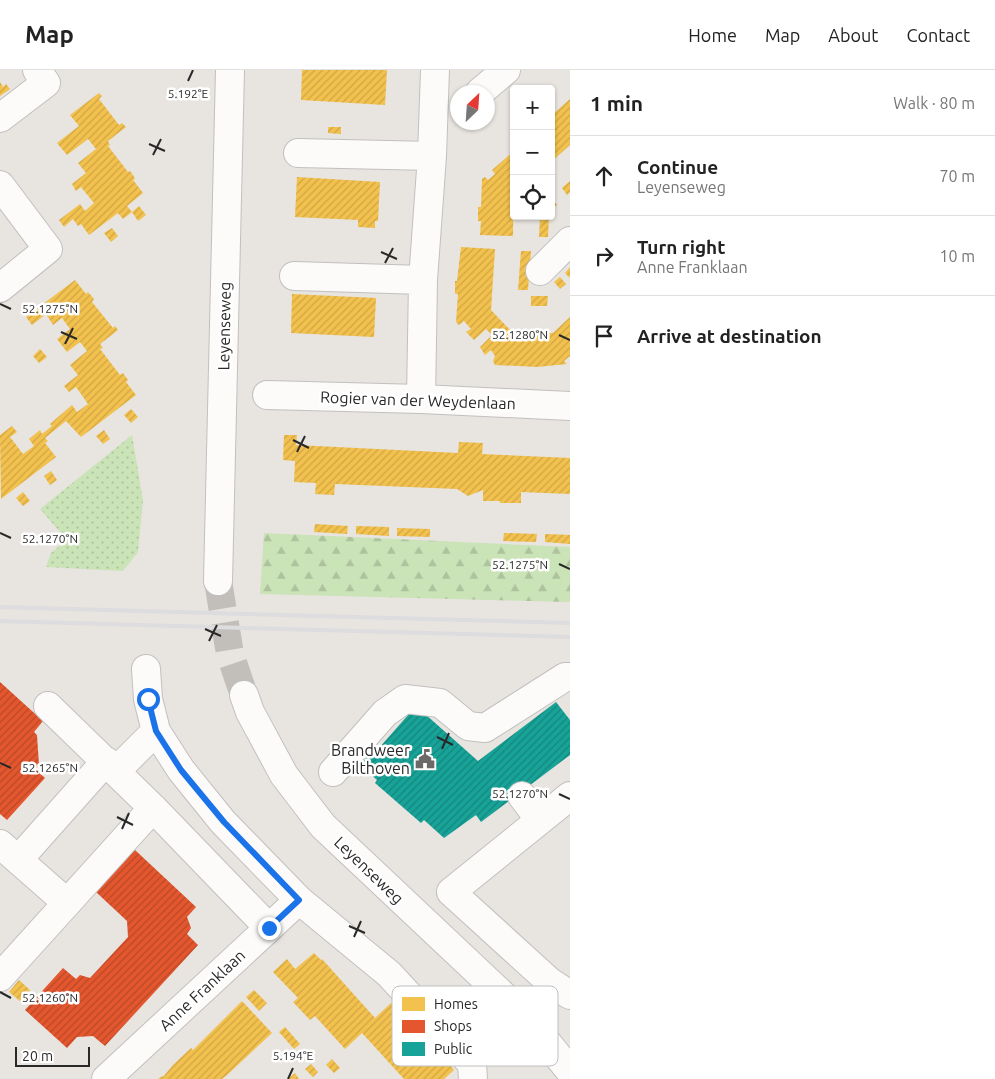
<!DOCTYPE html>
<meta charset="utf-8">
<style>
:root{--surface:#fff;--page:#f2f2f2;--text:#222;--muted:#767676;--line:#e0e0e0}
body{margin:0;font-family:Ubuntu,sans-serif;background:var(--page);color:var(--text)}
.controls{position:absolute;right:15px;top:15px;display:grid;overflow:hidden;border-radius:5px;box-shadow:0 1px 4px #0004}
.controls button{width:45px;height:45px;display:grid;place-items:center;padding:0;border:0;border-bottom:1px solid var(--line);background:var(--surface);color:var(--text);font:25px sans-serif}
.compass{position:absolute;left:450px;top:15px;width:45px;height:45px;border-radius:50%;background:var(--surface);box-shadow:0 1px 4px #0004;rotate:25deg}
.scale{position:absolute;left:15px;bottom:12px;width:75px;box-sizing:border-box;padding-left:5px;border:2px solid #292929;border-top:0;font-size:14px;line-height:18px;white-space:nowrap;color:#292929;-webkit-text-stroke:4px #fff;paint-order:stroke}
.stop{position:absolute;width:15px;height:15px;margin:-11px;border:4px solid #1a73e8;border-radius:50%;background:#fff}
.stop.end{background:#1a73e8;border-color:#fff;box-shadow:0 1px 5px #0008}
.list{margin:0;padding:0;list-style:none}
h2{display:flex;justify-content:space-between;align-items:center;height:65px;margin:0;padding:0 20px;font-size:21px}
h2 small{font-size:16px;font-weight:400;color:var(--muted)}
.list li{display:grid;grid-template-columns:32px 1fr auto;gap:15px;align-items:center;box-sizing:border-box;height:80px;padding:0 20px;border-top:1px solid var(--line)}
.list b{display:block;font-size:19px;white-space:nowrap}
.list p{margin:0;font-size:16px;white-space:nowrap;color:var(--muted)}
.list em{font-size:16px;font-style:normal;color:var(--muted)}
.icon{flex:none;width:28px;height:28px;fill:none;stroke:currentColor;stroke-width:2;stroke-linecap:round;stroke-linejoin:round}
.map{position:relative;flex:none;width:570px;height:1009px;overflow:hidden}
header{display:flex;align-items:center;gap:30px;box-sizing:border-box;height:70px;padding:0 25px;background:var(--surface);border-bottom:1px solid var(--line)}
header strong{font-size:24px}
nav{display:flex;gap:28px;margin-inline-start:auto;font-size:18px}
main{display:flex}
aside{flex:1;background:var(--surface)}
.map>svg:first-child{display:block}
</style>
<header>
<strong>Map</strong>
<nav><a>Home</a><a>Map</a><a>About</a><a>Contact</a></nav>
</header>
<main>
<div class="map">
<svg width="570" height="1009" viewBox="0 0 570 1009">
<defs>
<pattern id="green-dots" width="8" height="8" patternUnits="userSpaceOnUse" patternTransform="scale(1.25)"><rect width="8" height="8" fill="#cae3b7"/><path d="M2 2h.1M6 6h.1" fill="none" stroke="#aec39d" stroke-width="1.8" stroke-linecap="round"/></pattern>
<pattern id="forest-firs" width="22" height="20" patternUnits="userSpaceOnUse" patternTransform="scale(1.25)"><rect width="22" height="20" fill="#cae3b7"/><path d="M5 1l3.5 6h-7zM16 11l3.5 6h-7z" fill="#aec39d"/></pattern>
<pattern id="homes-hatch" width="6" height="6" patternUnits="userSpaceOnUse" patternTransform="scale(1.25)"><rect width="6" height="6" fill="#f2c14e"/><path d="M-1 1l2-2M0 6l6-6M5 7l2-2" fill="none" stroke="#d0a644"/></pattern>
<pattern id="shops-hatch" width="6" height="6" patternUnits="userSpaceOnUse" patternTransform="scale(1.25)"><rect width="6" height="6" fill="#e4572e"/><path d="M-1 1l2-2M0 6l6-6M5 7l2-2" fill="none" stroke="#b94827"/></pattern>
<pattern id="public-hatch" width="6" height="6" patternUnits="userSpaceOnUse" patternTransform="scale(1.25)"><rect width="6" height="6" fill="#17a398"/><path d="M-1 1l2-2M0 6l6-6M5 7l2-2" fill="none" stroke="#15857c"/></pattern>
</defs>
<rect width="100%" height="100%" fill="#e8e4df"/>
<path fill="url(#green-dots)" d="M 132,365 L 143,430 L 138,482 L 123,501 L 46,497 L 51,483 L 64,472 L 60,462 L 40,439 Z"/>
<path fill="url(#forest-firs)" d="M 264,463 L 570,477 L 570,532 L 260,524 Z"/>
<path fill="url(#homes-hatch)" d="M 302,0 L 387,0 L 385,35 L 301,30 Z
M 0,12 L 3,17 L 6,14 L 10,19 L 0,26 Z
M 99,23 L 102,26 L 99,29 L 119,55 L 122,53 L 126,57 L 108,71 L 110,75 L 108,76 L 128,102 L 130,101 L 133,105 L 135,109 L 133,110 L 143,123 L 127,136 L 132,142 L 123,149 L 118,143 L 89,165 L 81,154 L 78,156 L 73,149 L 64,157 L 59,150 L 80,134 L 85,141 L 94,133 L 81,117 L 76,121 L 72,114 L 86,103 L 78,93 L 96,79 L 88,69 L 67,85 L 57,73 L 79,56 L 70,45 Z
M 570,29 L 570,75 L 551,92 L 551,46 Z
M 328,57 L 341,57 L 341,64 L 328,63 Z
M 514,81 L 513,166 L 480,165 L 481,151 L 478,151 L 478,137 L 481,137 L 482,109 L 485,107 L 488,110 L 495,104 L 492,100 Z
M 297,107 L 380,112 L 378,151 L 375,151 L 375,158 L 358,157 L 358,150 L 295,147 Z
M 570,111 L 570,122 L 567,125 L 562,118 Z
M 551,128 L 557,135 L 551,140 Z
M 139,136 L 146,145 L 138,151 L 132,142 Z
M 540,147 L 549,147 L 548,167 L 539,167 Z
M 112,158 L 118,166 L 111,172 L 104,163 Z
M 461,177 L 495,179 L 491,240 L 512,262 L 553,263 L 570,247 L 570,286 L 564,291 L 567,294 L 537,297 L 495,295 L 493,291 L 495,286 L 491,280 L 485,285 L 480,277 L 492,265 L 486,259 L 474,270 L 466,262 L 471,259 L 464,251 L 459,255 L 456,252 L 458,224 L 455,224 L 455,211 L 457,211 Z
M 521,181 L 531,181 L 528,220 L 518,220 Z
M 570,197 L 570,208 L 565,203 Z
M 560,207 L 566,214 L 560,219 L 554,212 Z
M 75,210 L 86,224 L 88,222 L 94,229 L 92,232 L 113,258 L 115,256 L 118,260 L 100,274 L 103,278 L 100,279 L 120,305 L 123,303 L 128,310 L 126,312 L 136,325 L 81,367 L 66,351 L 45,368 L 48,371 L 45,373 L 56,387 L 1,429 L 0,365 L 12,356 L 17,362 L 10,367 L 23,384 L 34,376 L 29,369 L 40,360 L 42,364 L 52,356 L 50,354 L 72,335 L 77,342 L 88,334 L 76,317 L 69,322 L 64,316 L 78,305 L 70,295 L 87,281 L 80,272 L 67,282 L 57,269 L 70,259 L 62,248 L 53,255 L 46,244 L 32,255 L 26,247 Z
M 292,224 L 376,228 L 374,267 L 291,263 Z
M 531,226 L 548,226 L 547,236 L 531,236 Z
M 40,279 L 47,287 L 39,293 L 33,286 Z
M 131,339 L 138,347 L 131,353 L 124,345 Z
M 104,360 L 110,369 L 103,374 L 96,366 Z
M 284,365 L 297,365 L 296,375 L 458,383 L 459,372 L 483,373 L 482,384 L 570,388 L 570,424 L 521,422 L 521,433 L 500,433 L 500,431 L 483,431 L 483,420 L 468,426 L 457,419 L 335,414 L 334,425 L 315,424 L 316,413 L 294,412 L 295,391 L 283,390 Z
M 51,401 L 57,410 L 50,415 L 44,406 Z
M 23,422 L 30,431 L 23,436 L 16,428 Z
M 315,454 L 348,456 L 347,464 L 314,462 Z
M 356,456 L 389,457 L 389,466 L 356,464 Z
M 397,458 L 430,459 L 430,467 L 397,466 Z
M 504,463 L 537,464 L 536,472 L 503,471 Z
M 545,464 L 570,465 L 570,474 L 545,472 Z
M 314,883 L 321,890 L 322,889 L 375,948 L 391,933 L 429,974 L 431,972 L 440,981 L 454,1000 L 444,1009 L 404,1009 L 362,963 L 345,979 L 315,946 L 310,950 L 293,932 L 298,928 L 273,902 L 287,889 L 295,899 Z
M 19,910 L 30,920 L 21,932 L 9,922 Z
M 254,920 L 267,933 L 259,941 L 246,927 Z
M 242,931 L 272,963 L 227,1005 L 222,1009 L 158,1009 L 162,1006 L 163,1007 L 173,995 L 191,978 L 193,980 Z
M 285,957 L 300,974 L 294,979 L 279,962 Z
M 332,989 L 340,998 L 334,1003 L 326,995 Z
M 311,994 L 318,1002 L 313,1007 L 305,999 Z
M 295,1003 L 299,1009 L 288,1009 Z"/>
<path fill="url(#shops-hatch)" d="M 0,612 L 43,651 L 34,662 L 37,665 L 39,695 L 35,699 L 45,708 L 7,750 L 0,744 Z
M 135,780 L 196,837 L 187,847 L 191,858 L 187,864 L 198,875 L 105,976 L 93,966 L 77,967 L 67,978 L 25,940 L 63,898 L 76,909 L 80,905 L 90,908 L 128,867 L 127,851 L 96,822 Z"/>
<path fill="url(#public-hatch)" d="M 556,632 L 570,650 L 570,685 L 481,752 L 476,745 L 444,768 L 424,750 L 421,753 L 375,713 L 377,710 L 360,695 L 377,676 L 379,678 L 416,636 L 478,691 Z"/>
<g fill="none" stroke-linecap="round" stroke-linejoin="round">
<path stroke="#c2bfbb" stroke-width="28" stroke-dasharray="28 14" stroke-linecap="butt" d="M 218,511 L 230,584 L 244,625"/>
<defs>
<path id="minor" d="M 480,22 L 506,0
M 0,48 L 46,13 L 37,0
M 298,83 L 432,86
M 0,115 L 48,179 L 0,218
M 540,201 L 570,171
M 294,206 L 423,210
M 267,325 L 421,329 L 570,336
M 421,329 L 423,210 L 432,86 L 435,0
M 218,511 L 230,0
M 146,599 L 148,629 L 156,661 L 181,700 L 223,752 L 299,830 L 389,904 L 472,994 L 473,1009
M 244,625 L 250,642 L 284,705 L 323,756 L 528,949 L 570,1001
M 48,636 L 153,738 L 269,858
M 116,701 L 156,661
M 333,702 L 385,643 L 405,629 L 440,633 L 468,656 L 485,658 L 565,607 L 570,607
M 522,726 L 540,750
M 570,726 L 451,822 L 550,912 L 570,925
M 0,774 L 66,832
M 18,790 L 106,691
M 0,907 L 153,738
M 106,1009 L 299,830"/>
</defs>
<use href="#minor" stroke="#c1c0c0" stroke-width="30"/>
<use href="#minor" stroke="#fcfbfa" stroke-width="28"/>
<path stroke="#dddcde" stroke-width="4" d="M 0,537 L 570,553
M 0,551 L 570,567"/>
</g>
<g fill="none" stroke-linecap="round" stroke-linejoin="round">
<path stroke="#1a73e8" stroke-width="6" d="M 148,629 L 156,661 L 181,700 L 224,752 L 299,830 L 269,858"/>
</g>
<path fill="none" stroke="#292929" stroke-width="2" d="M 188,11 L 193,0M 149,74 L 165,81M 153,85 L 161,69M 381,182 L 397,189M 385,193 L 393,178M 0,234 L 11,239M 61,262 L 77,269M 559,265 L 570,270M 65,274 L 73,258M 293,370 L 309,378M 297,382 L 305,366M 0,463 L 11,468M 559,494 L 570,499M 205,559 L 221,566M 209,571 L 217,555M 437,667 L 453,675M 442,679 L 449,663M 0,693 L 11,698M 559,724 L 570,729M 117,747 L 133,755M 122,759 L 129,743M 349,856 L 365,863M 354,867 L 361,851M 0,922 L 11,928M 288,1009 L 293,998"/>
<defs>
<symbol id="civic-bare" viewBox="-9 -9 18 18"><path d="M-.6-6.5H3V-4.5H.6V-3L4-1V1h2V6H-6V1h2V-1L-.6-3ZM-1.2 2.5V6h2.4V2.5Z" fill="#6c6a69" stroke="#fff" stroke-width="2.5" paint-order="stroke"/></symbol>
</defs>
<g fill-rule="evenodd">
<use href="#civic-bare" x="411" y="675" width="28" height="28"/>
</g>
<g text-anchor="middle" stroke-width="5" stroke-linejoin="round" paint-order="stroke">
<g font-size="16" fill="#292929" stroke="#fff">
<text transform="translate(224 256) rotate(-89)" y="6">Leyenseweg</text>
<text transform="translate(418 330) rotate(2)" y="6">Rogier van der Weydenlaan</text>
<text transform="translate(369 800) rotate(44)" y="6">Leyenseweg</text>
<text transform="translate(202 920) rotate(-43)" y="6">Anne Franklaan</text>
</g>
<g font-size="16" fill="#292929" stroke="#fff" text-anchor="end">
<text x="410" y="686">Brandweer<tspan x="410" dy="18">Bilthoven</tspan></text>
</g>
</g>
<rect x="392" y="916" width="166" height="80" rx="8" fill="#fff" stroke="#bfbfbf" stroke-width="1"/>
<rect x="402" y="927" width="23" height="14" fill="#f2c14e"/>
<rect x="402" y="950" width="23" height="13" fill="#e4572e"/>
<rect x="402" y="972" width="23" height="14" fill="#17a398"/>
<g font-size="14" fill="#292929">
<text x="434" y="939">Homes</text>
<text x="434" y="961">Shops</text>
<text x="434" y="984">Public</text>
</g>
<g font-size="12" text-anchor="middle" fill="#292929" stroke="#fff" stroke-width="5" stroke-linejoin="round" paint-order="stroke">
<text x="188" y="28">5.192°E</text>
<text x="50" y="243">52.1275°N</text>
<text x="520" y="269">52.1280°N</text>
<text x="50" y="473">52.1270°N</text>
<text x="520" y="499">52.1275°N</text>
<text x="50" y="702">52.1265°N</text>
<text x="520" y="728">52.1270°N</text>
<text x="50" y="932">52.1260°N</text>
<text x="293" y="990">5.194°E</text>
</g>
</svg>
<div class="controls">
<button>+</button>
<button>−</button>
<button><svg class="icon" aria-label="locate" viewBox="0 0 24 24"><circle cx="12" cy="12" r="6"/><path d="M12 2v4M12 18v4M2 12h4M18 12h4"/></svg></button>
</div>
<svg class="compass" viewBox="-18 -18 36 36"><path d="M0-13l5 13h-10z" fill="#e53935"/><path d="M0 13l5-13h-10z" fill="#767676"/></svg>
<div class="scale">20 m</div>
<div class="stop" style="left:148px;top:629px"></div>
<div class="stop end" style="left:269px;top:858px"></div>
</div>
<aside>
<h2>1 min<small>Walk · 80 m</small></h2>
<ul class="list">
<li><svg class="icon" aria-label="ahead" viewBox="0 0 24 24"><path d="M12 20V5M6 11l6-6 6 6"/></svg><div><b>Continue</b><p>Leyenseweg</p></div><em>70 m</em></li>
<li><svg class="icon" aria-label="right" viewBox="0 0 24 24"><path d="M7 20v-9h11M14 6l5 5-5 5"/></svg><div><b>Turn right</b><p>Anne Franklaan</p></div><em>10 m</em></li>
<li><svg class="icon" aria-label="arrive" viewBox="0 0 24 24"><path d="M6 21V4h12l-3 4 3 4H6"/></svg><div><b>Arrive at destination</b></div></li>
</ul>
</aside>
</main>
